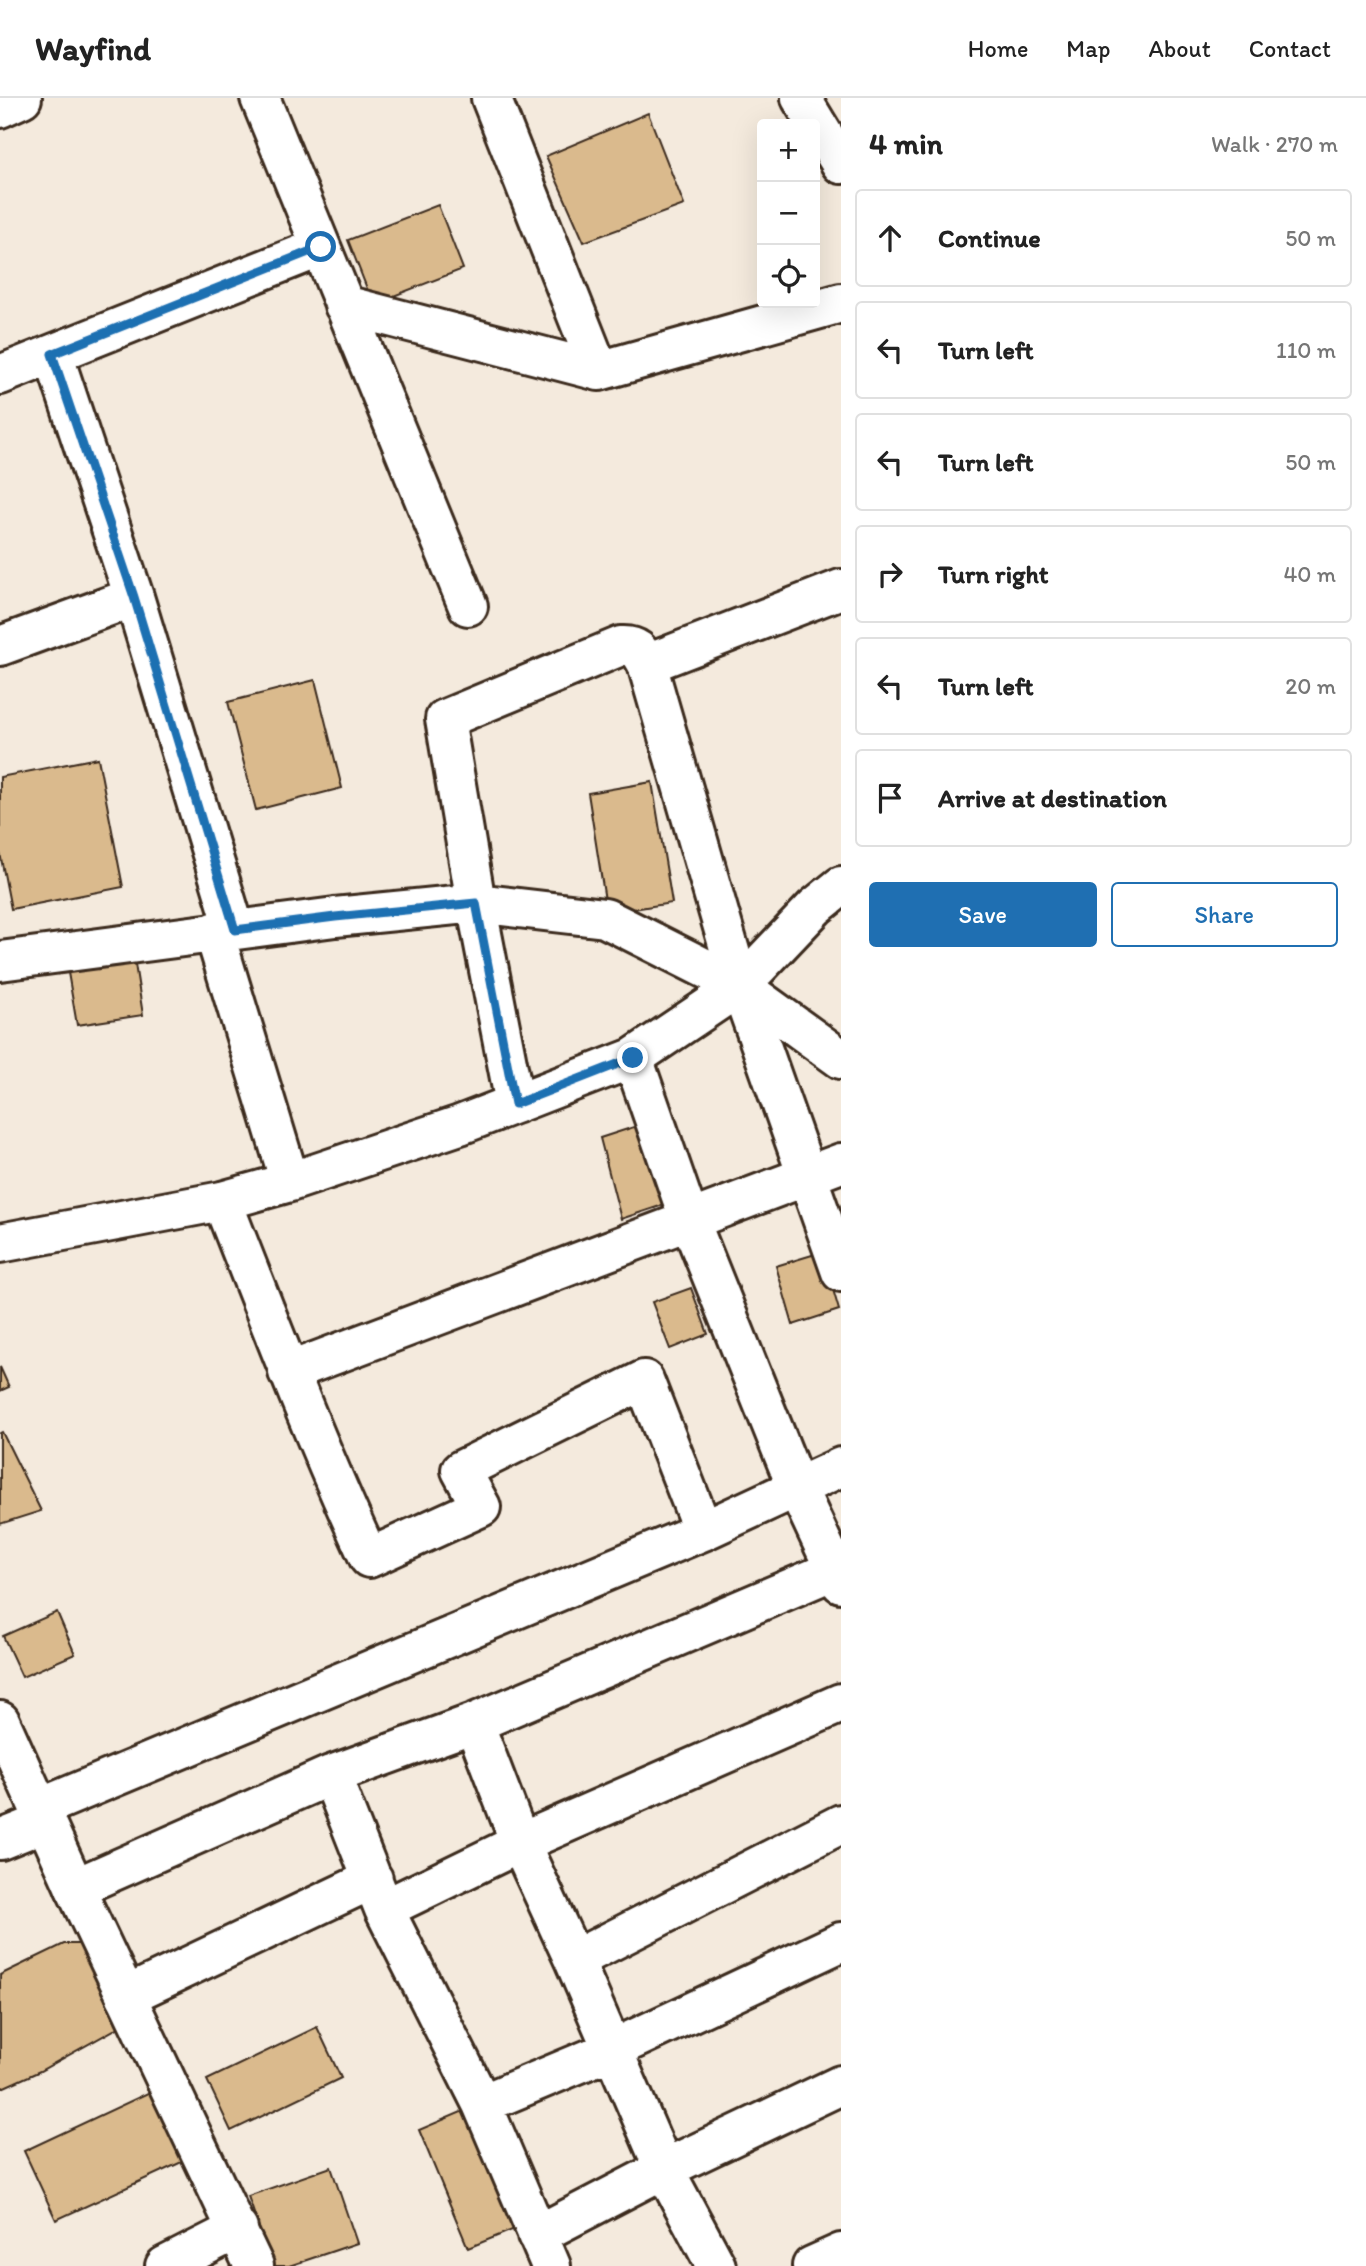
<!DOCTYPE html>
<meta charset="utf-8">
<style>
:root{--surface:#fff;--page:#f2f2f2;--text:#222;--muted:#767676;--line:#e0e0e0;--accent:#1f6fb2}
body{margin:0;font-family:Itim,sans-serif;background:var(--page);color:var(--text)}
.controls{position:absolute;right:21px;top:21px;display:grid;overflow:hidden;border-radius:7px;box-shadow:0 7px 28px #0002}
.controls button{width:63px;height:63px;display:grid;place-items:center;padding:0;border:0;border-bottom:2px solid var(--line);background:var(--surface);color:var(--text);font:35px sans-serif}
.stop{position:absolute;width:21px;height:21px;margin:-16px;border:5px solid #1f6fb2;border-radius:50%;background:#fff}
.stop.end{background:#1f6fb2;border-color:#fff;box-shadow:0 2px 7px #0008}
.list{margin:0;padding:0;list-style:none}
h2{display:flex;justify-content:space-between;align-items:center;height:91px;margin:0;padding:0 28px;font-size:30px}
h2 small{font-size:23px;font-weight:400;color:var(--muted)}
.list li{display:grid;grid-template-columns:46px 1fr auto;gap:21px;align-items:center;box-sizing:border-box;height:98px;margin:0 14px 14px;padding:0 14px;border:2px solid var(--line);border-radius:7px}
.list b{display:block;font-size:26px;white-space:nowrap}
.list em{font-size:23px;font-style:normal;color:var(--muted)}
.actions{display:flex;gap:14px;padding:21px 28px}
.actions a{flex:1;padding:16px 0;border:2px solid var(--accent);border-radius:7px;text-align:center;font-size:24px;color:var(--accent)}
.actions .main{background:var(--accent);color:#fff}
.icon{flex:none;width:38px;height:38px;fill:none;stroke:currentColor;stroke-width:2;stroke-linecap:round;stroke-linejoin:round}
.map{position:relative;flex:none;width:841px;height:2168px;overflow:hidden}
header{display:flex;align-items:center;gap:42px;box-sizing:border-box;height:98px;padding:0 35px;background:var(--surface);border-bottom:2px solid var(--line)}
header strong{font-size:33px}
nav{display:flex;gap:38px;margin-inline-start:auto;font-size:24px}
main{display:flex}
aside{flex:1;background:var(--surface)}
.map>svg:first-child{display:block}
</style>
<header>
<strong>Wayfind</strong>
<nav><a>Home</a><a>Map</a><a>About</a><a>Contact</a></nav>
</header>
<main>
<div class="map">
<svg width="841" height="2168" viewBox="0 0 841 2168">
<rect width="100%" height="100%" fill="#f4eadd"/>
<filter id="ink" filterUnits="userSpaceOnUse"><feTurbulence type="fractalNoise" baseFrequency=".0143" numOctaves="2"/><feDisplacementMap in="SourceGraphic" scale="14" xChannelSelector="R" yChannelSelector="G"/><feConvolveMatrix kernelMatrix="1 2 1 2 8 2 1 2 1" color-interpolation-filters="sRGB"/></filter>
<g filter="url(#ink)">
<path fill="#daba8d" stroke="#3b2a1e" stroke-width="2" d="M 648,15 L 684,107 L 584,144 L 546,58 Z
M 438,107 L 463,171 L 373,206 L 348,142 Z
M 315,582 L 342,690 L 256,712 L 228,604 Z
M 98,660 L 123,789 L 11,811 L 0,755 L 0,679 Z
M 652,684 L 672,805 L 607,815 L 588,695 Z
M 132,847 L 143,917 L 77,927 L 65,857 Z
M 640,1027 L 663,1107 L 621,1121 L 600,1040 Z
M 822,1154 L 839,1212 L 793,1227 L 776,1168 Z
M 691,1190 L 708,1236 L 670,1251 L 652,1204 Z
M 0,1269 L 9,1289 L 0,1293 Z
M 2,1334 L 41,1413 L 0,1426 L 0,1335 Z
M 57,1514 L 75,1556 L 22,1579 L 3,1538 Z
M 64,1846 L 85,1846 L 119,1929 L 40,1973 L 0,1991 L 0,1877 Z
M 317,1929 L 341,1980 L 231,2033 L 207,1982 Z
M 152,1993 L 184,2063 L 56,2122 L 24,2053 Z
M 473,2009 L 522,2128 L 468,2150 L 419,2032 Z
M 331,2069 L 357,2145 L 289,2168 L 272,2168 L 248,2098 Z"/>
<g fill="none" stroke-linecap="round" stroke-linejoin="round">
<defs>
<path id="minor" d="M 260,0 L 468,508
M 491,0 L 599,273
M 801,0 L 841,66
M 0,10 L 22,0
M 344,207 L 599,273 L 841,205
M 53,256 L 134,499 L 235,832
M 0,277 L 321,149
M 0,548 L 134,499
M 647,566 L 740,888 L 841,1174
M 214,834 L 290,1084
M 0,863 L 335,819 L 476,805 L 605,820 L 740,888 L 841,961
M 633,960 L 689,1121 L 797,1390 L 841,1485
M 515,1006 L 476,805 L 445,621 L 621,548 C 637,547 640,553 647,566 L 841,491
M 222,1103 C 269,1223 315,1343 369,1460 L 481,1409 L 461,1372 L 644,1282 L 703,1433
M 0,1145 L 222,1103 L 290,1084 L 460,1027 L 633,960 L 740,888 L 815,809 L 841,788
M 288,1274 L 841,1065
M 474,1625 L 520,1745 L 574,1862 L 664,2071 L 716,2168
M 331,1677 L 384,1811 L 482,2006 L 551,2168
M 40,1710 L 703,1433 L 841,1369
M 0,1742 L 45,1724
M 75,1790 L 331,1677 L 474,1625 L 841,1469
M 384,1811 L 520,1745 L 841,1605
M 574,1862 L 841,1726
M 126,1898 L 373,1781
M 482,2006 L 611,1952 L 841,1844
M 537,2137 L 664,2071 L 841,1987
M 165,2168 L 238,2131
M 812,2168 L 841,2155"/>
<path id="major" d="M 0,1623 L 75,1790 L 254,2168"/>
</defs>
<use href="#minor" stroke="#3b2a1e" stroke-width="44"/>
<use href="#major" stroke="#3b2a1e" stroke-width="44"/>
<use href="#minor" stroke="#fff" stroke-width="38"/>
<use href="#major" stroke="#fff" stroke-width="38"/>
</g>
</g>
<g fill="none" stroke-linecap="round" stroke-linejoin="round" filter="url(#ink)">
<path stroke="#1f6fb2" stroke-width="9" d="M 321,149 L 52,256 L 134,499 L 235,832 L 335,819 L 476,805 L 515,1006 L 633,960"/>
</g>
</svg>
<div class="controls">
<button>+</button>
<button>−</button>
<button><svg class="icon" aria-label="locate" viewBox="0 0 24 24"><circle cx="12" cy="12" r="6"/><path d="M12 2v4M12 18v4M2 12h4M18 12h4"/></svg></button>
</div>
<div class="stop" style="left:321px;top:149px"></div>
<div class="stop end" style="left:633px;top:960px"></div>
</div>
<aside>
<h2>4 min<small>Walk · 270 m</small></h2>
<ul class="list">
<li><svg class="icon" aria-label="ahead" viewBox="0 0 24 24"><path d="M12 20V5M6 11l6-6 6 6"/></svg><div><b>Continue</b></div><em>50 m</em></li>
<li><svg class="icon" aria-label="left" viewBox="0 0 24 24"><path d="M17 20v-9H6M10 6l-5 5 5 5"/></svg><div><b>Turn left</b></div><em>110 m</em></li>
<li><svg class="icon" aria-label="left" viewBox="0 0 24 24"><path d="M17 20v-9H6M10 6l-5 5 5 5"/></svg><div><b>Turn left</b></div><em>50 m</em></li>
<li><svg class="icon" aria-label="right" viewBox="0 0 24 24"><path d="M7 20v-9h11M14 6l5 5-5 5"/></svg><div><b>Turn right</b></div><em>40 m</em></li>
<li><svg class="icon" aria-label="left" viewBox="0 0 24 24"><path d="M17 20v-9H6M10 6l-5 5 5 5"/></svg><div><b>Turn left</b></div><em>20 m</em></li>
<li><svg class="icon" aria-label="arrive" viewBox="0 0 24 24"><path d="M6 21V4h12l-3 4 3 4H6"/></svg><div><b>Arrive at destination</b></div></li>
</ul>
<div class="actions"><a class="main">Save</a><a>Share</a></div>
</aside>
</main>
